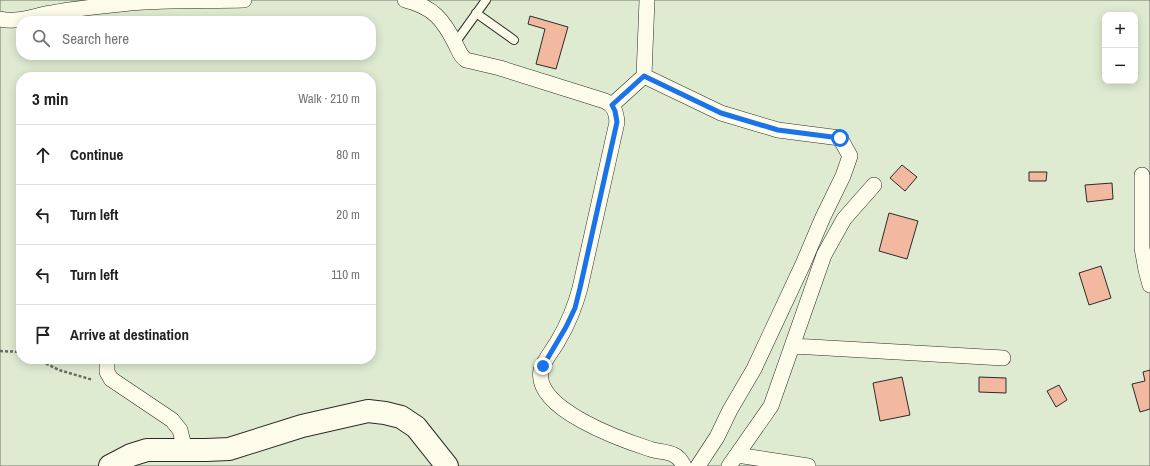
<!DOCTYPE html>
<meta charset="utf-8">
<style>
:root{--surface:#fff;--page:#f6f6f6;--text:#222;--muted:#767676;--line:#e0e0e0}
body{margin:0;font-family:"Archivo Narrow",sans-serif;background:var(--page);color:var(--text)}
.controls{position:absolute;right:12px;top:12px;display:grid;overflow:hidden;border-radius:8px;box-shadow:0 2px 10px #0003}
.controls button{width:36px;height:36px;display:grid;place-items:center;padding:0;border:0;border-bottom:1px solid var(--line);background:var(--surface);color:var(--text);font:20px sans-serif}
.stop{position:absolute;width:12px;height:12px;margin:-9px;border:3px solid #1a73e8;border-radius:50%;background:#fff}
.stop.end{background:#1a73e8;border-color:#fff;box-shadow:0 1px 4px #0008}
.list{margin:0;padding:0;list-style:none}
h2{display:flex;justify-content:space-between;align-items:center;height:52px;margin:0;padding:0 16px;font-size:17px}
h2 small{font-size:13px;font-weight:400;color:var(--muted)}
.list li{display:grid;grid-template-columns:26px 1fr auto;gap:12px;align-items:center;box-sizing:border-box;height:60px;padding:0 16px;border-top:1px solid var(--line)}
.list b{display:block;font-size:15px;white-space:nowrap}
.list em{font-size:13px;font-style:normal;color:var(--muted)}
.icon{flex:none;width:22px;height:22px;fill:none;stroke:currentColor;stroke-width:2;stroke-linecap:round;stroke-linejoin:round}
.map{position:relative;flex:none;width:1150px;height:466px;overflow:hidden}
.search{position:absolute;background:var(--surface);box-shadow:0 2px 10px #0003;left:16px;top:16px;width:360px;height:44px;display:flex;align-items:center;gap:10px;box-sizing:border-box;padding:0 14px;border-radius:16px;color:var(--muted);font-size:15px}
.panel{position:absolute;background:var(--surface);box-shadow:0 2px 10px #0003;left:16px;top:72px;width:360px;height:292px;border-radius:16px}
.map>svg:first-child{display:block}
</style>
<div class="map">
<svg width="1150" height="466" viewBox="0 0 1150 466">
<rect width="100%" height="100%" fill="#fdfbea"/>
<path fill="#deebd1" stroke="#74746e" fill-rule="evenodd" d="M 0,0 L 1150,0 L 1150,466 L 0,466 ZM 1105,15 L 1135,15 L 1135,81 L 1105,81 ZM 21,21 L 371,21 L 371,55 L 21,55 ZM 21,77 L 371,77 L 371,359 L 21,359 Z"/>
<path fill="#f2b8a0" stroke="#2b2b2b" d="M 530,16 L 568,27 L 556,69 L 536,64 L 545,29 L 528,24 Z
M 902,165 L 917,177 L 905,191 L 890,178 Z
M 1029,172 L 1047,172 L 1046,181 L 1029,181 Z
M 1112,183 L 1113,199 L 1087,202 L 1085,185 Z
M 889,213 L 918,221 L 907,259 L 879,251 Z
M 1101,266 L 1111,298 L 1089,305 L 1079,273 Z
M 1150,370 L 1150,409 L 1140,412 L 1132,384 L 1145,381 L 1143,372 Z
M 902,377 L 910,415 L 880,421 L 873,383 Z
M 979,377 L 1006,378 L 1006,393 L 979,392 Z
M 1059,385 L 1067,400 L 1056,407 L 1047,391 Z"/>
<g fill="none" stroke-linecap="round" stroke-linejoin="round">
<defs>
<path id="lane" d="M 476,13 L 514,40
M 455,43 L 486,0"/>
<path id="street" d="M 405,0 C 433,7 443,19 456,45 C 459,51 460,56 466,60 L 500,68 L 605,101 C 615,106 616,113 617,122 L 580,288 C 575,307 568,324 558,341 C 553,350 544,360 541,370 C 533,409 622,440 650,449 C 658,452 667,451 674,455 C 679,457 681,461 684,466
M 0,19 C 18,23 33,16 51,13 C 77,8 104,6 130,3 C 168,0 206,1 244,0
M 644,76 L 721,113 L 778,130 L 840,138 L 850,156 L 843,176 L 823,217 L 803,264 L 754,369 L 730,410 L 717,437 L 698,466
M 612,105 L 644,76 L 647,0
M 1142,175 L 1142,248 L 1146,270 L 1150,285
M 793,346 L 1003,358
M 107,359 L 107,372 L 111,379 L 172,420 L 180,430 L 185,450
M 737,455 L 808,466
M 729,466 L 771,406 L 824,255 L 844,219 L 874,185"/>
<path id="secondary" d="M 110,466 L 131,455 L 147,450 L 206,450 L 229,449 L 302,426 L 368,411 L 385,413 L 401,417 L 416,427 L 447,466"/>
</defs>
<use href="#lane" stroke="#2b2b2b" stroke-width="10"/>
<use href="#street" stroke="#2b2b2b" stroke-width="16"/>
<use href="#secondary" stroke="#2b2b2b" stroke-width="24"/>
<path stroke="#6a6964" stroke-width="2.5" stroke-dasharray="3 2" stroke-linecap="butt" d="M 0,351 L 21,352
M 37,359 L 59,370 L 93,380"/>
<use href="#lane" stroke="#fdfbea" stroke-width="8"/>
<use href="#street" stroke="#fdfbea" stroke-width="15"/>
<use href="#secondary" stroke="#fdfbea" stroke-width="22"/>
</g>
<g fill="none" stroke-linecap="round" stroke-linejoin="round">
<path stroke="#1a73e8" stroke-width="5" d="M 543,366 L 566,327 L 575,308 L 580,288 L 617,122 L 615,111 L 612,105 L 644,76 L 721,113 L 778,130 L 840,138"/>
</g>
</svg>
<div class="controls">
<button>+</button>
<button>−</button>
</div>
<div class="stop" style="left:840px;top:138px"></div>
<div class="stop end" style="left:543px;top:366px"></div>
<div class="search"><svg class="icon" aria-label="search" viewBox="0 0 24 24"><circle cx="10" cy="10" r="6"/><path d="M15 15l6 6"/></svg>Search here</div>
<section class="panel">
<h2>3 min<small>Walk · 210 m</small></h2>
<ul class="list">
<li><svg class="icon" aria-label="ahead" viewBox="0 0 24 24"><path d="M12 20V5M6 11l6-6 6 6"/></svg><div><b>Continue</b></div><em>80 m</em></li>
<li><svg class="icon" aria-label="left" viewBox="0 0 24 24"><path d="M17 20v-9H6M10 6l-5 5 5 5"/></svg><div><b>Turn left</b></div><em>20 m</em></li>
<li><svg class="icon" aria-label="left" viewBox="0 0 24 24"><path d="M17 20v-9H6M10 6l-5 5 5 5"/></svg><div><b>Turn left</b></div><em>110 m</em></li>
<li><svg class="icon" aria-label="arrive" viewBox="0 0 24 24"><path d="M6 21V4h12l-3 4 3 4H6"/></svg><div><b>Arrive at destination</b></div></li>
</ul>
</section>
</div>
